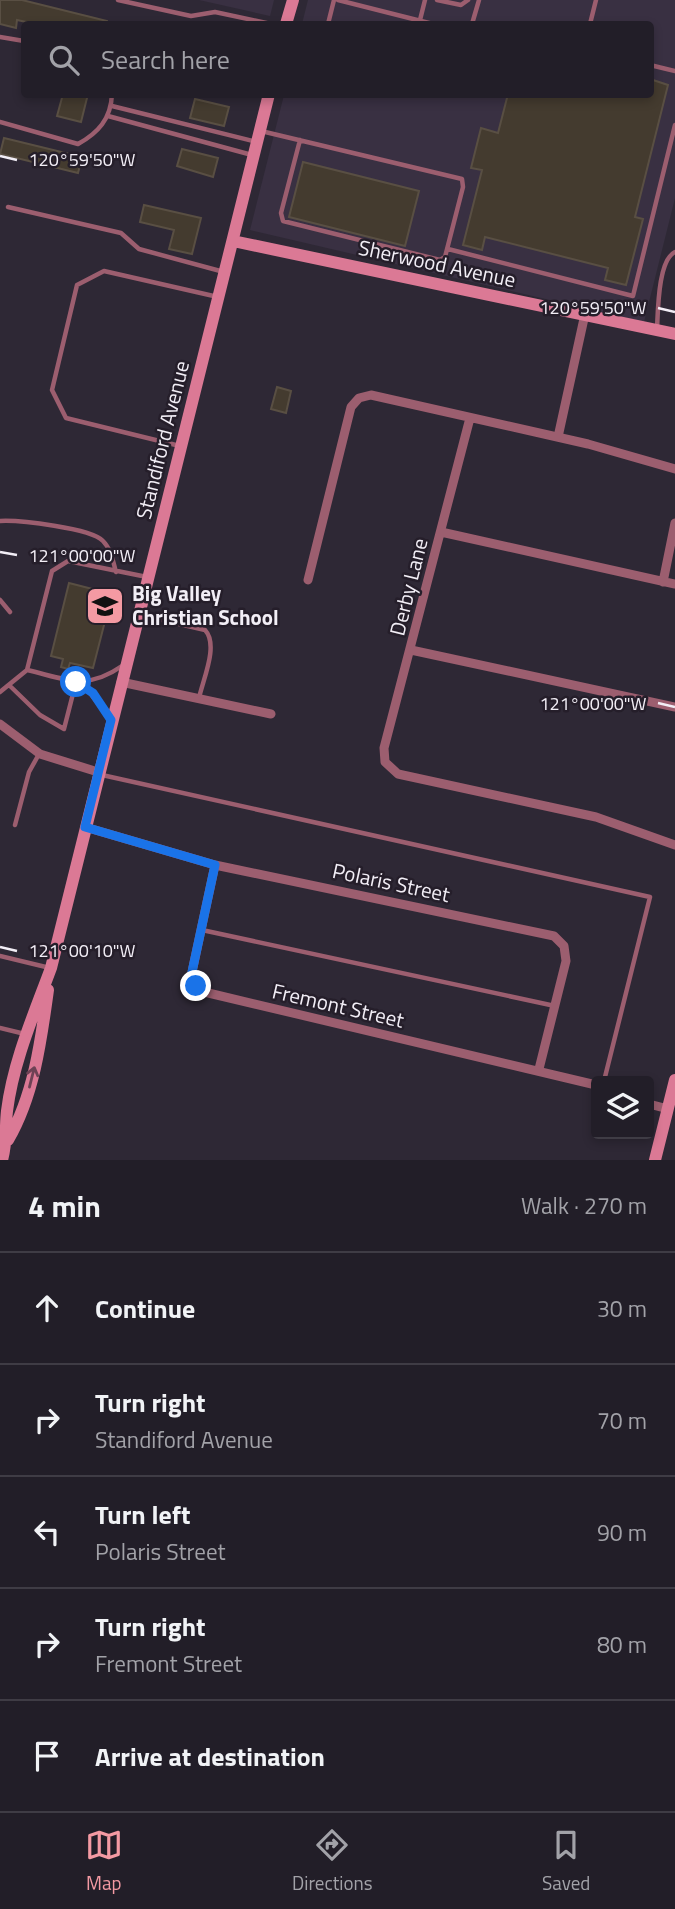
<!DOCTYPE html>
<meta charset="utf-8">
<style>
:root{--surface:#221e28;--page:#2a2730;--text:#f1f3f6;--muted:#a2a2a8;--line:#3f3c45;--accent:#f49aa3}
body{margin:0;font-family:"Titillium Web",sans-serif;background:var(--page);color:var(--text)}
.controls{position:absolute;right:21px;bottom:21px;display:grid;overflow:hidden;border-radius:7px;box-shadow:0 4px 10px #0003}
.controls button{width:63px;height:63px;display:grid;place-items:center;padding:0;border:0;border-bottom:2px solid var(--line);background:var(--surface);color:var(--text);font:35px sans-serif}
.stop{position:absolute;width:21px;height:21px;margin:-16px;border:5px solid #1a73e8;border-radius:50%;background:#fff}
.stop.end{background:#1a73e8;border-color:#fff;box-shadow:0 2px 7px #0008}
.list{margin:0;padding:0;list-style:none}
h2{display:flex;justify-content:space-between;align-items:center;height:91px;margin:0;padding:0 28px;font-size:30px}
h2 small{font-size:23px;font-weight:400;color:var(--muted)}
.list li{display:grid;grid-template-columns:46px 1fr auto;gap:21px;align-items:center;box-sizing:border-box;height:112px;padding:0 28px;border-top:2px solid var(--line)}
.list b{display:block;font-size:26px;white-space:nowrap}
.list p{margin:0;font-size:23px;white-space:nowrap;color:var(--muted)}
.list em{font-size:23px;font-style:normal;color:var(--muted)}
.icon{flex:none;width:38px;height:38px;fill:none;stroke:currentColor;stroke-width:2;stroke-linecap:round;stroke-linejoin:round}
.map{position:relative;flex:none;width:675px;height:1160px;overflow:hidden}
.search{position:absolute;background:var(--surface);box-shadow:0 4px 10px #0003;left:21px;right:21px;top:21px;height:77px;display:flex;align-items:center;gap:18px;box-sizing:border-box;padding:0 24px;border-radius:7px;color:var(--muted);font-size:26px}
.sheet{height:651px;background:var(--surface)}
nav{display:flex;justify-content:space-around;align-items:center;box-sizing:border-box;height:98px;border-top:2px solid var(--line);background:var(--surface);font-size:19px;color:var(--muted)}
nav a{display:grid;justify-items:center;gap:4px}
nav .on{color:var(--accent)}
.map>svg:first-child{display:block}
</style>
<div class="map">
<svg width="675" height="1160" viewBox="0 0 675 1160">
<rect width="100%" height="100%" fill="#2e2835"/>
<path fill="#393042" d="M 199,0 L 274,0 L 270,16 Z
M 308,0 L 675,0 L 675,198 L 644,322 L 250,230 L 284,95 L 650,94 L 650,24 L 302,24 Z"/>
<path fill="#443b2f" stroke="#594f43" stroke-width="2" d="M 0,0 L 22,0 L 107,21 L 107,24 L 36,24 L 17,20 L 16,28 L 0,24 Z
M 650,79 L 668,85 L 635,217 L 643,219 L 626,285 L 605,280 L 608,268 L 485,237 L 482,250 L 463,245 L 482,170 L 471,168 L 481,128 L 498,133 L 508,94 L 650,94 Z
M 63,94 L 88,94 L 81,122 L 57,116 Z
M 195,99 L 229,107 L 224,126 L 190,118 Z
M 4,138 L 82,157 L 78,173 L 0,154 Z
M 182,149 L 218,158 L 213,177 L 177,166 Z
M 303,162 L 419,191 L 405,246 L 289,217 Z
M 144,205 L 201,218 L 192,254 L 169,249 L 174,230 L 140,222 Z
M 277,387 L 291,391 L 286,413 L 271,409 Z
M 69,583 L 112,594 L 93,668 L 70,663 L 68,669 L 61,667 L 63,659 L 51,656 Z"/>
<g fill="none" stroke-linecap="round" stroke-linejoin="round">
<path stroke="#9c5e6f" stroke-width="4.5" d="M 118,0 L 191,16 L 215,12 L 271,24
M 338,0 L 433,24
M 437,0 L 461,5 L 468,0
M 328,24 L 334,0
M 419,24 L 425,0
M 472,24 L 479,0
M 590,24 L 596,0
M 0,37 L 24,41
M 650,65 L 675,71
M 112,106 L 257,142
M 108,116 L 252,155
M 0,122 L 78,144 C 98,133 111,119 112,94
M 261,131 L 462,179 L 463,187 L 445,257 L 440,260 L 283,221 L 281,213 L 300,140
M 8,207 L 121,233 L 139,249 L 224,272
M 448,249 L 633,296 L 675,125
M 657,329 C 658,311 658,260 675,252
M 180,446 L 66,418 L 52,390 L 77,285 L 104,271 L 218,297
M 0,521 C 19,520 91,528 103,541 C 111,549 113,561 116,572
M 0,600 L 10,612
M 140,615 L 205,630 C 219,645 203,679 199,698
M 27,670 C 66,679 86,691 122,666
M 82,683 L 109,717
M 9,685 L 40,715 L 64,729 L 76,682
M 0,692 L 27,670 L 52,571 L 68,561 L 147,577
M 102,775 L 650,897 L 604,1081
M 15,825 L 29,772 L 39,754
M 202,930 L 555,1006
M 0,956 L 50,968
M 0,1028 L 25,1034"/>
<path stroke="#9c5e6f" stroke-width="9" d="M 470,418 L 384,748 L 385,762 L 398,774 L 596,817 L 675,845
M 558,437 L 585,314
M 441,532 L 675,584
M 308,580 L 351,407 L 359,398 L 371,395 L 588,444 L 675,469
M 663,582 L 675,523
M 411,650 L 675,707
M 121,682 L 271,714
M 0,724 L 40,754 L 98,772
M 85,827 L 215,865 L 554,936 L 564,946 L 566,961 L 539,1069
M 215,865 L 192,972 L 193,979 L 200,991 L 596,1085
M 649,1104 L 668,1109"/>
<path stroke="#db7995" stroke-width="12" d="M 286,24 L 293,0
M 233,241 L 675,334
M 8,1140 C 34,1095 41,1041 48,990
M 2,1160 C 7,1143 5,1128 7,1111 C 13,1062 34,1014 51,968 L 269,94
M 655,1160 L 675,1080"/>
</g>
<defs><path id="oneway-shaft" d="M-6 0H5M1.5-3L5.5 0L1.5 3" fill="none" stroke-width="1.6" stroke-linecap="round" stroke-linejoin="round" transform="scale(1.75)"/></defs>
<use stroke="#6e4255" href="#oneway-shaft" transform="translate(32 1077) rotate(-76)"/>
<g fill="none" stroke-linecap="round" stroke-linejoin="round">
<path stroke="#1a73e8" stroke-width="9" d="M 76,682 L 93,693 L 111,720 L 85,827 L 215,865 L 192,972 L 196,986"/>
</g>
<path fill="none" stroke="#f2eef6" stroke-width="2.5" d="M 0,156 L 17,160M 658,308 L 675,312M 0,552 L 17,555M 658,703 L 675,707M 0,947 L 17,951"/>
<defs>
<symbol id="school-square" viewBox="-11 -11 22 22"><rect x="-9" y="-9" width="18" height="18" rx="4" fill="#f49aa3" stroke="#251e2a"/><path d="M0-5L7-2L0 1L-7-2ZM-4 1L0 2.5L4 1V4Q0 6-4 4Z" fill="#111"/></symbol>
</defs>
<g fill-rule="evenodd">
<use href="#school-square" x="83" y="584" width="44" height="44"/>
</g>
<g text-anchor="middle" stroke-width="5" stroke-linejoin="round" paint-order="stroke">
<g font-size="21" fill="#f2eef6" stroke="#251e2a">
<text transform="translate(437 264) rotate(12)" y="7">Sherwood Avenue</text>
<text transform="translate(163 440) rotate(-76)" y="7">Standiford Avenue</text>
<text transform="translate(409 587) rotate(-76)" y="7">Derby Lane</text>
<text transform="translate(391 883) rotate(12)" y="7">Polaris Street</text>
<text transform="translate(338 1006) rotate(13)" y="7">Fremont Street</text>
</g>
<g font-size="21" font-weight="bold" fill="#f2eef6" stroke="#251e2a" text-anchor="start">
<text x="132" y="601">Big Valley<tspan x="132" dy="24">Christian School</tspan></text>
</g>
</g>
<g font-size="18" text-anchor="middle" fill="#f2eef6" stroke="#251e2a" stroke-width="5" stroke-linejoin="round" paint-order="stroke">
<text x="82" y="166">120°59'50"W</text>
<text x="593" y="314">120°59'50"W</text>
<text x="82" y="562">121°00'00"W</text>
<text x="593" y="710">121°00'00"W</text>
<text x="82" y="957">121°00'10"W</text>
</g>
</svg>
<div class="controls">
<button><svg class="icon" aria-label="layers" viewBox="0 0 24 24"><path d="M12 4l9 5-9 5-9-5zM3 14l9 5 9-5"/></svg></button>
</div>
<div class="stop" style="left:76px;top:682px"></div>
<div class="stop end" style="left:196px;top:986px"></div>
<div class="search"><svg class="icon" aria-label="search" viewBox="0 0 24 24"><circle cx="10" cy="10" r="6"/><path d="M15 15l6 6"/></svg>Search here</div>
</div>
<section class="sheet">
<h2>4 min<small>Walk · 270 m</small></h2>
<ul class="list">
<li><svg class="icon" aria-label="ahead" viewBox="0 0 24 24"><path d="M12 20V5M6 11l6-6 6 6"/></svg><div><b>Continue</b></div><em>30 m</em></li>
<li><svg class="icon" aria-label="right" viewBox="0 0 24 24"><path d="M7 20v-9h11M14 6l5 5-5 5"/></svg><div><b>Turn right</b><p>Standiford Avenue</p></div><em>70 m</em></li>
<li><svg class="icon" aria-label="left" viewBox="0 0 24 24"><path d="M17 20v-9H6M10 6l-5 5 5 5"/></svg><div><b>Turn left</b><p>Polaris Street</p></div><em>90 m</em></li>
<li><svg class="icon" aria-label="right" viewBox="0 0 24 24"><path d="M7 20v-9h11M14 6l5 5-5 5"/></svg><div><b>Turn right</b><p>Fremont Street</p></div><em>80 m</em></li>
<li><svg class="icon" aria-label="arrive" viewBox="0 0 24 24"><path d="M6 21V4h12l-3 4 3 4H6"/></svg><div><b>Arrive at destination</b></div></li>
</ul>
</section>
<nav>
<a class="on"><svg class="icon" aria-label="map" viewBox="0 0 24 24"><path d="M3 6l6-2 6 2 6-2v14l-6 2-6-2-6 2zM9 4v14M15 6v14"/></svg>Map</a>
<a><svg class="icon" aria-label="directions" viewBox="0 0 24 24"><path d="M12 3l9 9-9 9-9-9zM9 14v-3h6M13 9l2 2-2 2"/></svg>Directions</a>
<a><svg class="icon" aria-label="saved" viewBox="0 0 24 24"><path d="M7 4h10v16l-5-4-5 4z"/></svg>Saved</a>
</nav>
